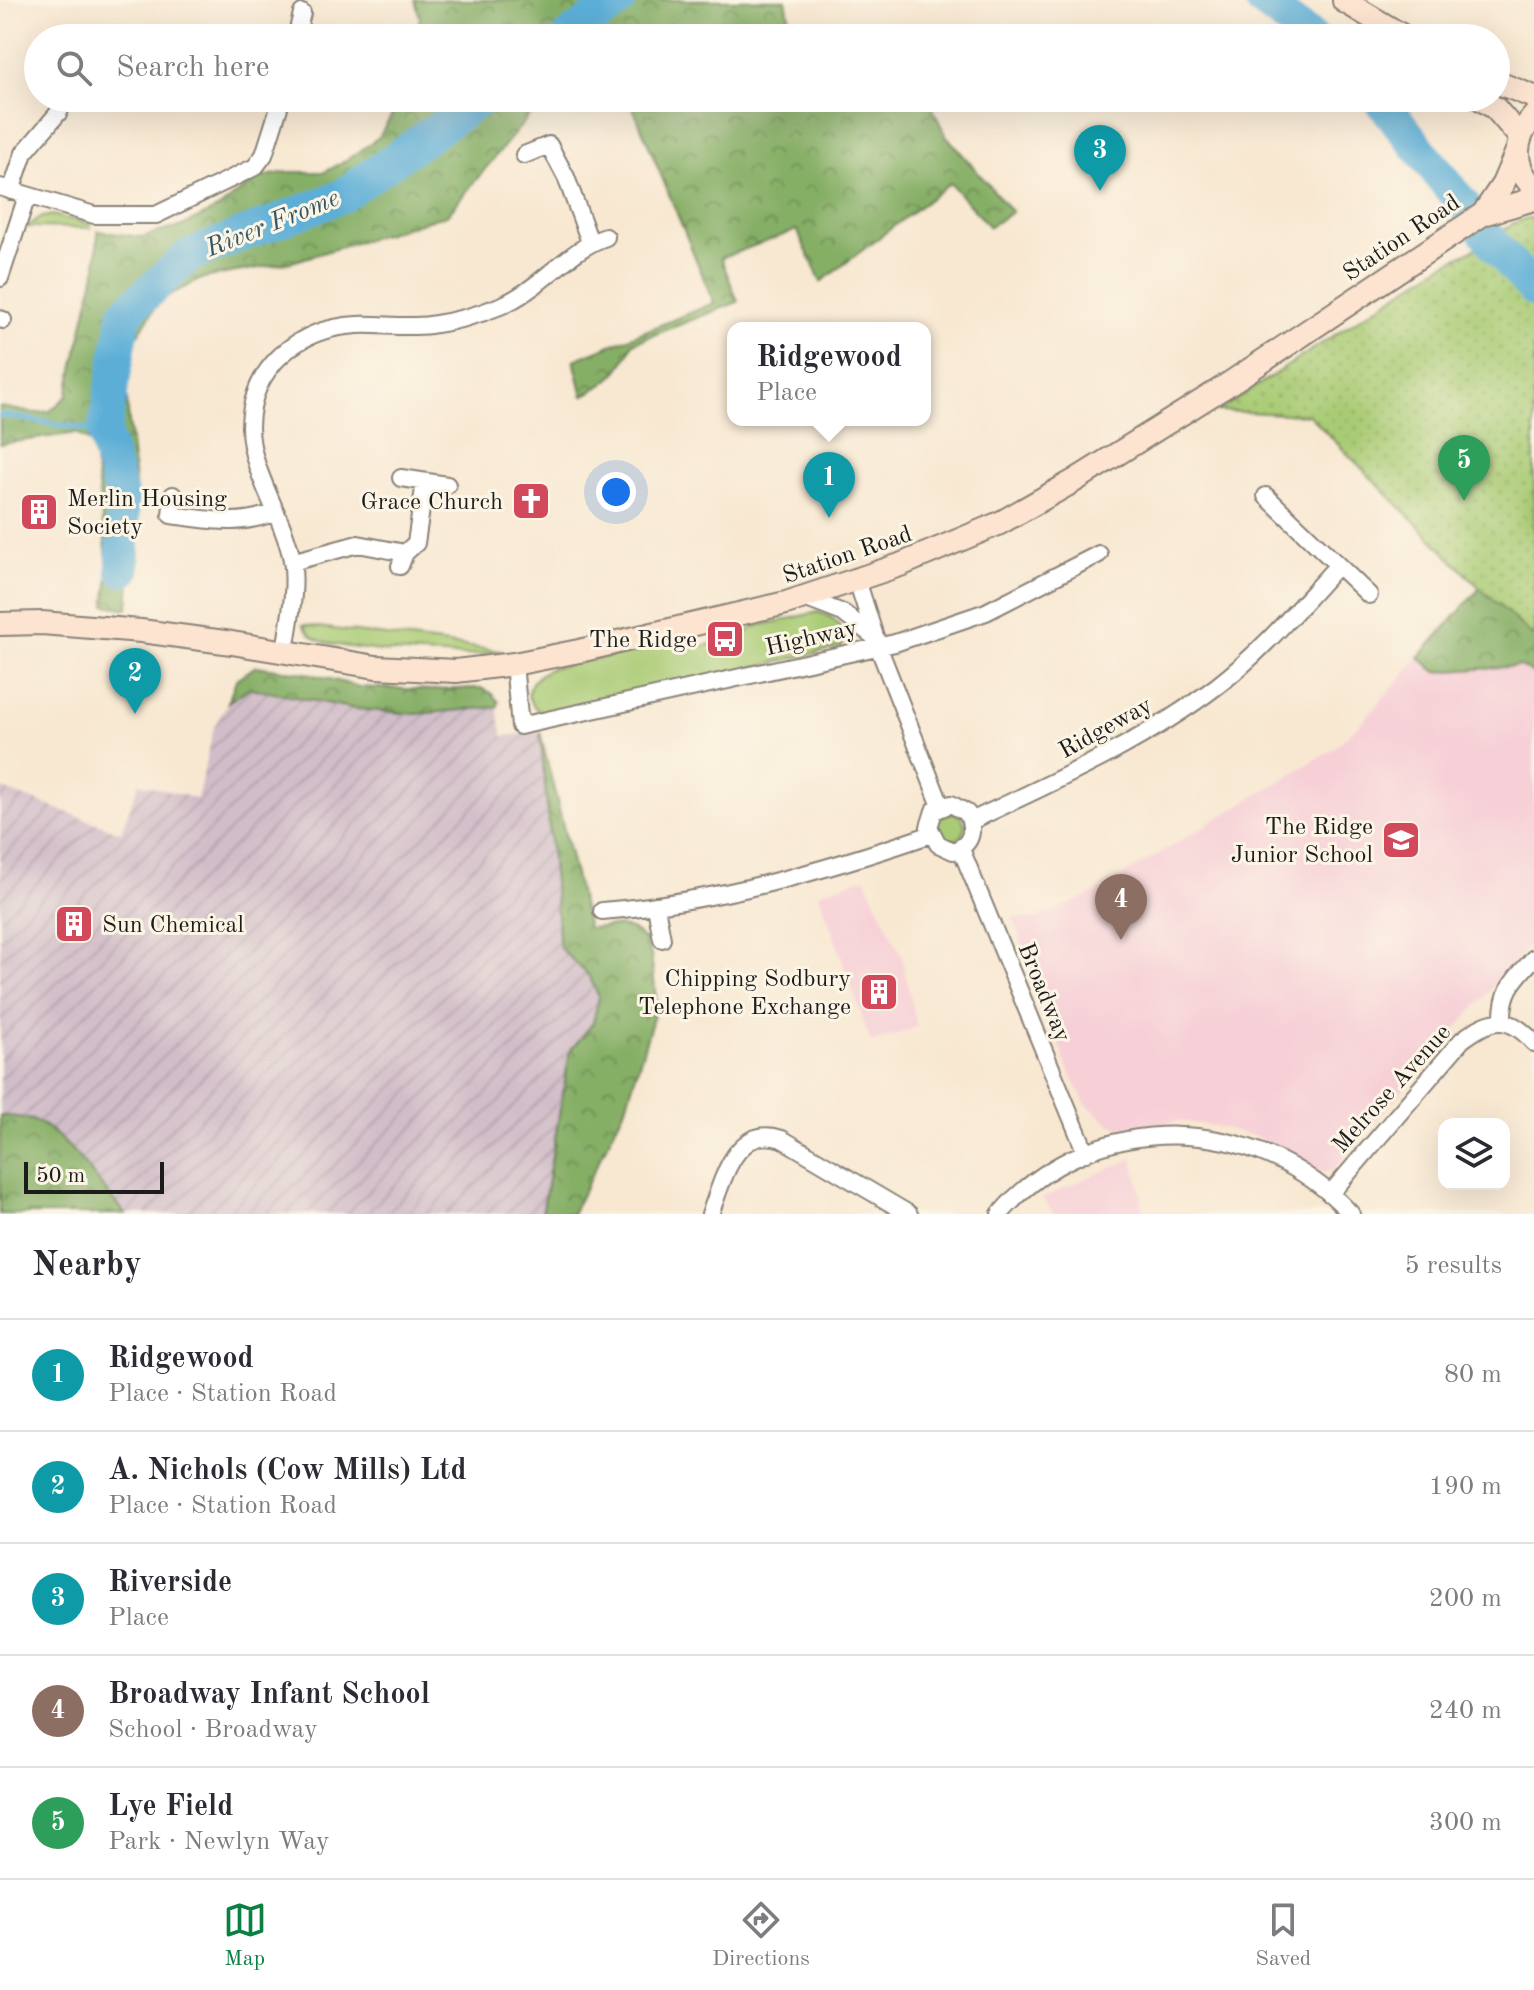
<!DOCTYPE html>
<meta charset="utf-8">
<style>
:root{--surface:#fff;--page:#f2f2f3;--text:#2b2b33;--muted:#7c7c81;--line:#e1e1e2;--accent:#0b8043}
body{margin:0;font-family:"Old Standard TT",serif;background:var(--page);color:var(--text)}
.controls{position:absolute;right:24px;bottom:24px;display:grid;overflow:hidden;border-radius:16px;box-shadow:0 8px 32px #0002}
.controls button{width:72px;height:72px;display:grid;place-items:center;padding:0;border:0;border-bottom:2px solid var(--line);background:var(--surface);color:var(--text);font:40px sans-serif}
.scale{position:absolute;left:24px;bottom:20px;width:140px;box-sizing:border-box;padding-left:8px;border:4px solid #1c1c1c;border-top:0;font-size:22px;line-height:28px;white-space:nowrap;color:#1c1c1c;-webkit-text-stroke:6px #fcf5e5;paint-order:stroke}
.you{position:absolute;left:616px;top:492px;width:28px;height:28px;margin:-20px;border:6px solid #fff;border-radius:50%;background:#1a73e8;box-shadow:0 0 0 12px #1a73e833}
.badge{display:grid;place-items:center;width:52px;height:52px;border-radius:50%;background:var(--accent);color:#fff;font-size:26px;font-weight:700}
.pin{position:absolute;translate:-50% -66px;filter:drop-shadow(0 2px 4px #0008)}
.pin::after{content:'';position:absolute;top:42px;width:28px;height:24px;background:inherit;clip-path:polygon(0 0,100% 0,50% 100%)}
.popup{position:absolute;left:727px;top:322px;width:204px;height:104px;box-sizing:border-box;display:grid;place-content:center;border-radius:16px;background:var(--surface);filter:drop-shadow(0 2px 6px #0005);font-size:26px;white-space:nowrap;color:var(--muted)}
.popup b{font-size:30px;color:var(--text)}
.popup::after{content:'';position:absolute;left:50%;top:100%;margin-left:-16px;border:16px solid transparent;border-top-color:var(--surface)}
.list{margin:0;padding:0;list-style:none}
h2{display:flex;justify-content:space-between;align-items:center;height:104px;margin:0;padding:0 32px;font-size:34px}
h2 small{font-size:26px;font-weight:400;color:var(--muted)}
.list li{display:grid;grid-template-columns:52px 1fr auto;gap:24px;align-items:center;box-sizing:border-box;height:112px;padding:0 32px;border-top:2px solid var(--line)}
.list b{display:block;font-size:30px;white-space:nowrap}
.list p{margin:0;font-size:26px;white-space:nowrap;color:var(--muted)}
.list em{font-size:26px;font-style:normal;color:var(--muted)}
.icon{flex:none;width:44px;height:44px;fill:none;stroke:currentColor;stroke-width:2;stroke-linecap:round;stroke-linejoin:round}
.map{position:relative;flex:none;width:1534px;height:1214px;overflow:hidden}
.search{position:absolute;background:var(--surface);box-shadow:0 8px 32px #0002;left:24px;right:24px;top:24px;height:88px;display:flex;align-items:center;gap:20px;box-sizing:border-box;padding:0 28px;border-radius:44px;color:var(--muted);font-size:30px}
.sheet{height:664px;background:var(--surface)}
nav{display:flex;justify-content:space-around;align-items:center;box-sizing:border-box;height:112px;border-top:2px solid var(--line);background:var(--surface);font-size:22px;color:var(--muted)}
nav a{display:grid;justify-items:center;gap:4px}
nav .on{color:var(--accent)}
.map>svg:first-child{display:block}
</style>
<div class="map">
<svg width="1534" height="1214" viewBox="0 0 1534 1214">
<defs>
<pattern id="industrial-furrows" width="10" height="10" patternUnits="userSpaceOnUse" patternTransform="scale(2)"><rect width="10" height="10" fill="#d1bdc9"/><path d="M-1 1l2-2M0 10L10 0M9 11l2-2" fill="none" stroke="#b3a2ac"/></pattern>
<pattern id="forest-crowns" width="20" height="18" patternUnits="userSpaceOnUse" patternTransform="scale(2)"><rect width="20" height="18" fill="#86af66"/><path d="M2 6a3 3 0 1 1 6 0M12 15a3 3 0 1 1 6 0" fill="none" stroke="#6d8e53"/></pattern>
<pattern id="park-dots" width="8" height="8" patternUnits="userSpaceOnUse" patternTransform="scale(2)"><rect width="8" height="8" fill="#a9cb74"/><path d="M2 2h.1M6 6h.1" fill="none" stroke="#91ae64" stroke-width="1.8" stroke-linecap="round"/></pattern>
</defs>
<rect width="100%" height="100%" fill="#fcf5e5"/>
<filter id="ink" filterUnits="userSpaceOnUse"><feTurbulence type="fractalNoise" baseFrequency=".0125" numOctaves="2"/><feDisplacementMap in="SourceGraphic" scale="16" xChannelSelector="R" yChannelSelector="G"/><feConvolveMatrix kernelMatrix="1 2 1 2 8 2 1 2 1" color-interpolation-filters="sRGB"/></filter>
<filter id="wash" filterUnits="userSpaceOnUse"><feTurbulence type="fractalNoise" baseFrequency=".006" numOctaves="4" result="noise"/><feDisplacementMap in="SourceGraphic" scale="32" xChannelSelector="R" yChannelSelector="G"/><feGaussianBlur stdDeviation="1.8" result="paint"/><feColorMatrix in="noise" values="0 0 0 0 0 0 0 0 0 0 0 0 0 0 0 0 0 1.4 0 .05"/><feComposite in="paint" operator="in"/></filter>
<g filter="url(#wash)">
<rect width="100%" height="100%" fill="#f8e8d2"/>
<path fill="#f6cfd7" d="M 1480,588 L 1534,637 L 1534,940 L 1333,1170 L 1324,1172 L 1255,1136 L 1214,1126 L 1178,1121 L 1120,1128 L 1108,1123 L 1085,1103 L 1067,1067 L 1012,916 L 1034,919 L 1087,897 L 1333,749 L 1361,723 Z
M 865,877 L 901,955 L 917,1027 L 871,1043 L 819,893 Z
M 1133,1158 L 1145,1214 L 1054,1214 L 1042,1198 Z"/>
<path fill="url(#industrial-furrows)" d="M 249,688 L 356,709 L 416,714 L 497,707 L 503,736 L 540,732 L 560,948 L 589,976 L 599,997 L 593,1023 L 570,1051 L 542,1214 L 125,1214 L 61,1140 L 42,1124 L 12,1116 L 0,1116 L 0,788 L 121,832 L 139,783 L 197,799 L 214,727 L 228,702 Z"/>
<path fill="#a9cb74" stroke="#627448" stroke-width="2" d="M 52,215 L 91,224 L 91,228 L 27,227 L 39,218 Z
M 818,612 C 836,616 846,629 842,647 L 545,715 C 518,699 527,680 551,668 L 685,641 L 702,646 L 744,636 L 753,627 Z
M 303,625 L 501,651 C 477,661 349,651 321,641 C 312,638 307,632 303,625 Z
M937 827a14 14 0 1 1 28 0a14 14 0 1 1-28 0Z"/>
<path fill="url(#forest-crowns)" stroke="#516641" stroke-width="2" d="M 415,0 L 786,0 L 793,38 L 604,38 L 599,27 L 583,38 L 414,38 L 420,18 Z
M 402,98 L 544,98 L 447,215 L 292,262 L 203,278 L 160,300 L 127,352 L 126,391 L 136,493 L 128,609 L 105,605 L 109,575 L 93,444 L 76,433 L 0,444 L 0,407 L 35,413 L 50,411 L 67,396 L 96,268 L 98,231 L 141,237 L 182,226 L 219,208 L 257,178 L 287,172 L 325,172 L 347,160 L 379,137 Z
M 629,98 L 928,98 L 945,134 L 1012,212 L 989,227 L 950,183 L 821,282 L 797,230 L 721,258 L 738,302 L 633,343 C 621,372 610,382 583,396 L 574,360 L 714,303 Z
M 1480,588 L 1534,637 L 1534,674 L 1520,666 L 1436,672 L 1419,657 Z
M 256,666 L 312,674 L 359,687 L 431,690 L 481,688 L 490,692 L 499,702 L 497,707 L 416,714 L 356,709 L 249,688 L 228,702 L 236,680 Z
M 540,732 L 588,928 L 616,926 L 631,929 L 644,939 L 651,955 L 657,1005 L 626,1107 L 572,1214 L 542,1214 L 570,1051 L 593,1023 L 599,997 L 589,976 L 560,948 Z
M 0,1116 C 13,1116 32,1118 43,1125 C 68,1139 105,1191 125,1214 L 0,1214 Z"/>
<path fill="url(#park-dots)" stroke="#627448" stroke-width="2" d="M 1527,218 L 1534,218 L 1534,637 L 1480,588 L 1309,415 L 1218,411 L 1442,265 L 1473,250 L 1512,224 Z"/>
<g fill="none" stroke-linecap="round" stroke-linejoin="round">
<path stroke="#5baed7" stroke-width="6" d="M 0,415 L 104,432"/>
<path stroke="#5baed7" stroke-width="34" d="M 1261,0 L 1312,38
M 567,38 L 620,0
M 1379,98 L 1499,250 L 1534,290
M 123,570 L 122,499 L 104,432 L 125,313 L 190,255 L 342,196 L 482,98"/>
</g>
</g>
<g filter="url(#ink)">
<g fill="none" stroke-linecap="round" stroke-linejoin="round">
<defs>
<path id="street" d="M 296,38 L 302,13
M 524,155 L 549,145 L 566,177 L 590,242
M 0,187 L 94,215 L 156,215 L 255,167 L 264,155 L 282,98
M 11,191 L 24,153 L 59,112 L 65,98
M 0,278 L 27,196
M 0,319 L 3,320
M 401,478 L 447,485
M 173,495 L 171,515 C 212,520 237,527 276,512
M 1266,496 L 1369,595
M 292,562 L 358,544 L 405,553
M 400,566 L 405,553 L 416,543 L 425,482
M 857,580 L 878,646 L 941,806
M 804,598 L 843,613 L 876,638
M 285,651 C 289,623 297,589 292,560 C 284,517 250,471 250,427 C 251,366 299,328 357,325 C 381,324 406,328 430,325 C 453,322 478,315 500,306 C 540,290 568,249 606,237
M 514,664 L 520,726 L 895,643 L 986,612 L 1099,554
M 951,804 L 967,813 C 975,830 972,845 953,851 L 938,844 L 929,827 L 934,811 Z
M 971,821 C 1055,781 1142,743 1217,686 C 1262,652 1300,606 1338,565
M 961,849 L 1086,1153
M 656,907 L 662,939
M 602,911 C 716,902 824,871 932,834
M 1503,1021 C 1502,990 1514,980 1534,958
M 1330,1194 L 1462,1040 C 1491,1018 1508,1013 1534,1043
M 710,1214 C 723,1181 735,1123 782,1139 L 909,1214
M 1000,1214 C 1092,1107 1258,1112 1351,1214"/>
<path id="secondary" d="M 1344,1 L 1406,38
M 1496,82 L 1534,97
M 1479,98 L 1495,108 L 1520,137
M 1534,116 C 1513,139 1512,166 1534,188
M 1483,214 L 1503,184 L 1517,151
M 0,624 L 42,623 L 141,631 L 232,643 L 376,667 L 456,671 L 514,664 L 579,651 L 786,603 L 900,565 L 1000,523 L 1074,481 L 1221,389 L 1483,214 L 1534,199"/>
</defs>
<use href="#street" stroke="#8a8277" stroke-width="20"/>
<use href="#secondary" stroke="#8a8277" stroke-width="26"/>
<use href="#street" stroke="#fff" stroke-width="16"/>
<use href="#secondary" stroke="#fde4d1" stroke-width="22"/>
</g>
</g>
<defs>
<symbol id="church-square" viewBox="-11 -11 22 22"><rect x="-9" y="-9" width="18" height="18" rx="4" fill="#d1495b" stroke="#fcf5e5"/><path d="M-1.2-6h2.4v3.5h3.3v2.4h-3.3V6h-2.4V-.1h-3.3v-2.4h3.3Z" fill="#fff"/></symbol>
<symbol id="building-square" viewBox="-11 -11 22 22"><rect x="-9" y="-9" width="18" height="18" rx="4" fill="#d1495b" stroke="#fcf5e5"/><path d="M-4-6H4V6H1V3H-1V6H-4ZM-2.5-4.3h1.7v1.8h-1.7ZM.8-4.3h1.7v1.8H.8ZM-2.5-1h1.7V.8h-1.7ZM.8-1h1.7V.8H.8Z" fill="#fff"/></symbol>
<symbol id="bus-square" viewBox="-11 -11 22 22"><rect x="-9" y="-9" width="18" height="18" rx="4" fill="#d1495b" stroke="#fcf5e5"/><path d="M-5-6H5V4H4V6H2V4H-2V6H-4V4H-5ZM-3.5-4V0h7V-4ZM-3.5 1.2v1.5H-2V1.2ZM2 1.2v1.5H3.5V1.2Z" fill="#fff"/></symbol>
<symbol id="school-square" viewBox="-11 -11 22 22"><rect x="-9" y="-9" width="18" height="18" rx="4" fill="#d1495b" stroke="#fcf5e5"/><path d="M0-5L7-2L0 1L-7-2ZM-4 1L0 2.5L4 1V4Q0 6-4 4Z" fill="#fff"/></symbol>
</defs>
<g fill-rule="evenodd">
<use href="#church-square" x="509" y="479" width="44" height="44"/>
<use href="#building-square" x="17" y="490" width="44" height="44"/>
<use href="#bus-square" x="703" y="617" width="44" height="44"/>
<use href="#school-square" x="1379" y="818" width="44" height="44"/>
<use href="#building-square" x="52" y="902" width="44" height="44"/>
<use href="#building-square" x="857" y="970" width="44" height="44"/>
</g>
<g text-anchor="middle" stroke-width="6" stroke-linejoin="round" paint-order="stroke">
<g font-size="24" fill="#1c1c1c" stroke="#fcf5e5">
<text transform="translate(1401 237) rotate(-34)" y="8">Station Road</text>
<text transform="translate(847 554) rotate(-19)" y="8">Station Road</text>
<text transform="translate(811 637) rotate(-13)" y="8">Highway</text>
<text transform="translate(1105 727) rotate(-29)" y="8">Ridgeway</text>
<text transform="translate(1045 992) rotate(68)" y="8">Broadway</text>
<text transform="translate(1391 1088) rotate(-48)" y="8">Melrose Avenue</text>
</g>
<g font-size="24" fill="#1c1c1c" stroke="#fcf5e5" text-anchor="end">
<text x="67" y="506" text-anchor="start">Merlin Housing<tspan x="67" dy="28">Society</tspan></text>
<text x="503" y="509">Grace Church</text>
<text x="697" y="647">The Ridge</text>
<text x="1373" y="834">The Ridge<tspan x="1373" dy="28">Junior School</tspan></text>
<text x="102" y="932" text-anchor="start">Sun Chemical</text>
<text x="851" y="986">Chipping Sodbury<tspan x="851" dy="28">Telephone Exchange</tspan></text>
</g>
<g font-size="26" font-style="italic" fill="#355667" stroke="#fcf5e5">
<text transform="translate(272 222) rotate(-22)" y="9">River Frome</text>
</g>
</g>
</svg>
<div class="controls">
<button><svg class="icon" aria-label="layers" viewBox="0 0 24 24"><path d="M12 4l9 5-9 5-9-5zM3 14l9 5 9-5"/></svg></button>
</div>
<div class="scale">50 m</div>
<div class="you"></div>
<div class="pin badge" style="left:829px;top:518px;background:#0f9aa8">1</div>
<div class="popup"><b>Ridgewood</b>Place</div>
<div class="pin badge" style="left:135px;top:714px;background:#0f9aa8">2</div>
<div class="pin badge" style="left:1100px;top:191px;background:#0f9aa8">3</div>
<div class="pin badge" style="left:1121px;top:940px;background:#8d6e63">4</div>
<div class="pin badge" style="left:1464px;top:501px;background:#2e9e5b">5</div>
<div class="search"><svg class="icon" aria-label="search" viewBox="0 0 24 24"><circle cx="10" cy="10" r="6"/><path d="M15 15l6 6"/></svg>Search here</div>
</div>
<section class="sheet">
<h2>Nearby<small>5 results</small></h2>
<ul class="list">
<li><span class="badge" style="background:#0f9aa8">1</span><div><b>Ridgewood</b><p>Place · Station Road</p></div><em>80 m</em></li>
<li><span class="badge" style="background:#0f9aa8">2</span><div><b>A. Nichols (Cow Mills) Ltd</b><p>Place · Station Road</p></div><em>190 m</em></li>
<li><span class="badge" style="background:#0f9aa8">3</span><div><b>Riverside</b><p>Place</p></div><em>200 m</em></li>
<li><span class="badge" style="background:#8d6e63">4</span><div><b>Broadway Infant School</b><p>School · Broadway</p></div><em>240 m</em></li>
<li><span class="badge" style="background:#2e9e5b">5</span><div><b>Lye Field</b><p>Park · Newlyn Way</p></div><em>300 m</em></li>
</ul>
</section>
<nav>
<a class="on"><svg class="icon" aria-label="map" viewBox="0 0 24 24"><path d="M3 6l6-2 6 2 6-2v14l-6 2-6-2-6 2zM9 4v14M15 6v14"/></svg>Map</a>
<a><svg class="icon" aria-label="directions" viewBox="0 0 24 24"><path d="M12 3l9 9-9 9-9-9zM9 14v-3h6M13 9l2 2-2 2"/></svg>Directions</a>
<a><svg class="icon" aria-label="saved" viewBox="0 0 24 24"><path d="M7 4h10v16l-5-4-5 4z"/></svg>Saved</a>
</nav>
